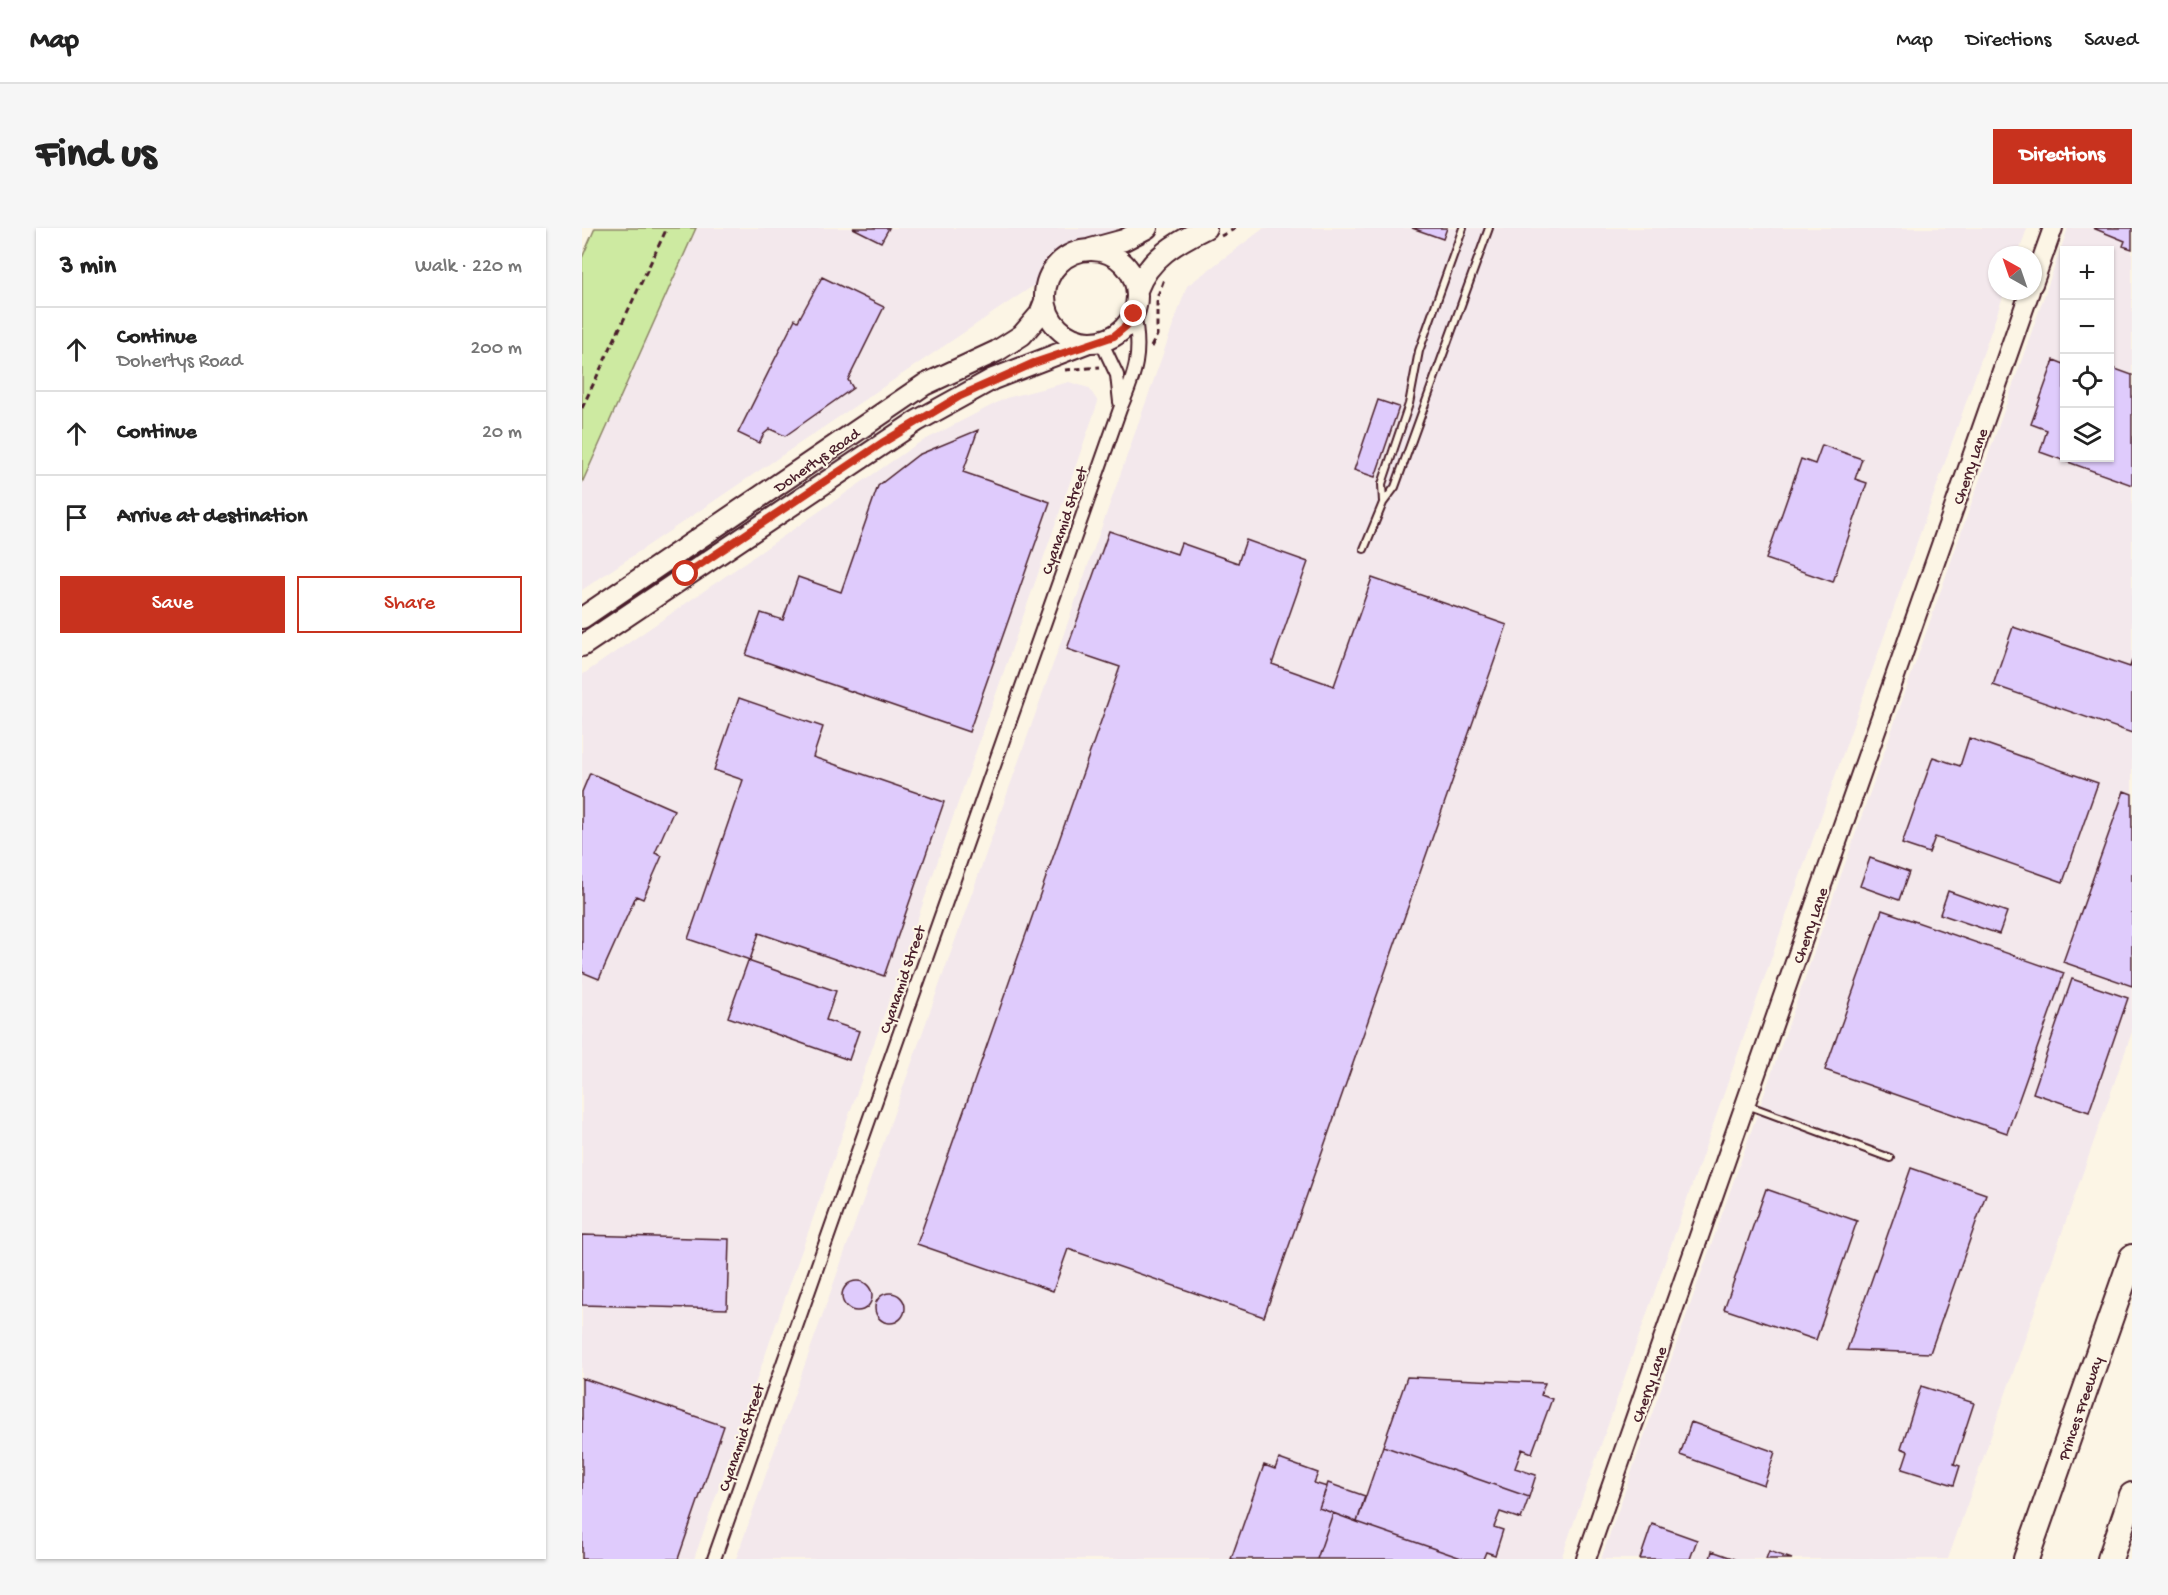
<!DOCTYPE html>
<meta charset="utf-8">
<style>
:root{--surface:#fff;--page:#f6f6f6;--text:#222;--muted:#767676;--line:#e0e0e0;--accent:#c8321e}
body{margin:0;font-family:"Gochi Hand",sans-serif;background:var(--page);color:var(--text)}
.controls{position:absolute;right:18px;top:18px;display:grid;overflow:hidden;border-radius:0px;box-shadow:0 2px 4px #0004}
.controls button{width:54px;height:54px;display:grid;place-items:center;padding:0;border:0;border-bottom:2px solid var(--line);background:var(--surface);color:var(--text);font:30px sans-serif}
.compass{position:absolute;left:1406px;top:18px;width:54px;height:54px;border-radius:50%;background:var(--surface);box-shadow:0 2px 4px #0004;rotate:320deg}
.stop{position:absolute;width:18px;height:18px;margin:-14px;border:4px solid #c8321e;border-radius:50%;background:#fff}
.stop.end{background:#c8321e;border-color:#fff;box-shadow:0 2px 6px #0008}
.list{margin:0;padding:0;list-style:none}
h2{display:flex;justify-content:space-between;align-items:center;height:78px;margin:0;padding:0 24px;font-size:26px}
h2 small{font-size:20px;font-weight:400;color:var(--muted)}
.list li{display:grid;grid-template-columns:39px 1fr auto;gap:18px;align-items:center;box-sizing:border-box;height:84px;padding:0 24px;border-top:2px solid var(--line)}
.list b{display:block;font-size:22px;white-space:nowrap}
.list p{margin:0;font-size:20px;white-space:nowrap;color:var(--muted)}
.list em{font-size:20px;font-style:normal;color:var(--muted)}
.actions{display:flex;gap:12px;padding:18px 24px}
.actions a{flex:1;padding:14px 0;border:2px solid var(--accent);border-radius:0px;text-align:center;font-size:21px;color:var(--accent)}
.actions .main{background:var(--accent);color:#fff}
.icon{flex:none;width:33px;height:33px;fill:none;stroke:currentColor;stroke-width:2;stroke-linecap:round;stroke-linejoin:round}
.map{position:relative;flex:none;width:1550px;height:1331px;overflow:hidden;border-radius:0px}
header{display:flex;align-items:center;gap:36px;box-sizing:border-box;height:84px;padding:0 30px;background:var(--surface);border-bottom:2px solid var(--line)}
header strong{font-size:28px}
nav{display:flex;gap:33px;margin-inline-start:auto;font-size:21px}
.intro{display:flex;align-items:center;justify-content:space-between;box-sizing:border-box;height:144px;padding:0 36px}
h1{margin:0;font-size:42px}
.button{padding:15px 27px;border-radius:0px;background:var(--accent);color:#fff;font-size:21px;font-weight:700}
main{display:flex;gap:36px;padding:0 36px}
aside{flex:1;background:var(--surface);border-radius:0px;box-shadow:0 2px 4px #0004}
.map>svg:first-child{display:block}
</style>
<header>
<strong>Map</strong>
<nav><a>Map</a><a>Directions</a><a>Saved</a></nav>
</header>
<div class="intro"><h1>Find us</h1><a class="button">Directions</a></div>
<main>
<aside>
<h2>3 min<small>Walk · 220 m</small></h2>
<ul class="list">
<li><svg class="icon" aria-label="ahead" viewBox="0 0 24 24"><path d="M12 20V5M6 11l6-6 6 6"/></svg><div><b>Continue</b><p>Dohertys Road</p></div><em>200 m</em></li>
<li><svg class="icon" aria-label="ahead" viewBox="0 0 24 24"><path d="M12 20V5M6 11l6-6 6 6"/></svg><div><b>Continue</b></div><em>20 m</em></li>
<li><svg class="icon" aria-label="arrive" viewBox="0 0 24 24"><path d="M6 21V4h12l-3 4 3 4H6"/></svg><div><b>Arrive at destination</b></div></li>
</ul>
<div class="actions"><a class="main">Save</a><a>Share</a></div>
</aside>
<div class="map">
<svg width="1550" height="1331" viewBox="0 0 1550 1331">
<rect width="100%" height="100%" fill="#fcf5e5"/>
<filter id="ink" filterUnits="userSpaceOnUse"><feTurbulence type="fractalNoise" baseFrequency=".0167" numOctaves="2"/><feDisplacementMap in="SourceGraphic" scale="12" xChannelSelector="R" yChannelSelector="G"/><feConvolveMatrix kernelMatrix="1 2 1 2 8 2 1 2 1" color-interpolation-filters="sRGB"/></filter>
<g filter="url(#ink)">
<path fill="#f3e8ec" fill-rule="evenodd" d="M 114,0 L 537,0 L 0,362 L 0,255 Z
M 682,0 L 1445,0 L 1436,27 L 1415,27 L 1415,63 L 1423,63 L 979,1331 L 154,1331 L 605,58 Z
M 1486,0 L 1550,0 L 1550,804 L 1366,1331 L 1019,1331 ZM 1482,22 L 1528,22 L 1528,230 L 1482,230 Z
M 487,154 L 507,160 L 516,174 L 112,1331 L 0,1331 L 0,447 L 335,216 L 424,170 Z"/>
<path fill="#cdeaa1" stroke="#8c8466" stroke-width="1.5" d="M 13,0 L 114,0 L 0,255 L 0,30 Z"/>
<path fill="#dfcbfc" stroke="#4a1f2b" stroke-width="1.5" d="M 271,0 L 307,0 L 299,14 Z
M 830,0 L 865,0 L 861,11 Z
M 1511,0 L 1550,0 L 1550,21 L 1541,18 L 1543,13 Z
M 240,49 L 302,79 L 266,152 L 271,160 L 203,208 L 188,201 L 182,206 L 177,215 L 156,205 L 213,91 L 216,93 Z
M 1472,132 L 1482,136 L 1482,230 L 1528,230 L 1528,139 L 1550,147 L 1550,257 L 1458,224 L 1465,202 L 1449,196 Z
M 796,172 L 817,179 L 793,249 L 772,242 Z
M 396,202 L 381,244 L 468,274 L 387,504 L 164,427 L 179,385 L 201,392 L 216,349 L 259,364 L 296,258 L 336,227 Z
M 1240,217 L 1280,231 L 1273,251 L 1285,255 L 1251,354 L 1184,331 L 1219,231 L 1233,236 Z
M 527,303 L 595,326 L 599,315 L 656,335 L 664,312 L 726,334 L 690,436 L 752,458 L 790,350 L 925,397 L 682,1089 L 486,1021 L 471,1063 L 335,1016 L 538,439 L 485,421 Z
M 1431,399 L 1548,439 L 1550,432 L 1550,505 L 1411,457 Z
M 157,470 L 241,499 L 231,529 L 362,574 L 302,748 L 177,705 L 168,732 L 106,711 L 161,552 L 132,542 Z
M 1387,510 L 1516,555 L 1481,654 L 1353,609 L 1347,625 L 1320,616 L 1351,529 L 1378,538 Z
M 8,545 L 92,582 L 73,625 L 80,628 L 61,671 L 54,668 L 17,751 L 0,744 L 0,564 Z
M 1542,563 L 1550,566 L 1550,758 L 1481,734 Z
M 1288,630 L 1327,644 L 1317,672 L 1278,658 Z
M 1366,663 L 1425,684 L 1417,706 L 1358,686 Z
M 1300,682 L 1482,745 L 1425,905 L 1243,842 Z
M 166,733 L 254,763 L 244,792 L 277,803 L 267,832 L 146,789 Z
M 1490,751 L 1546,770 L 1507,884 L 1451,865 Z
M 1329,940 L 1404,966 L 1348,1125 L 1265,1122 Z
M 1184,961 L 1275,993 L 1234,1112 L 1142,1081 Z
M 0,1007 L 147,1011 L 145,1081 L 0,1077 Z
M260 1068a15 15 0 1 1 30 0a15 15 0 1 1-30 0Z
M293 1080a15 15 0 1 1 30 0a15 15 0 1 1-30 0Z
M 825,1149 L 963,1155 L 959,1167 L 970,1171 L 950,1225 L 940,1221 L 933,1240 L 954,1247 L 947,1269 L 801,1218 Z
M 0,1150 L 142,1198 L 96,1331 L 0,1331 Z
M 1339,1158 L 1392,1175 L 1372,1236 L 1378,1238 L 1372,1257 L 1320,1241 L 1326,1223 L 1319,1220 Z
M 1109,1194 L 1193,1224 L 1182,1257 L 1098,1227 Z
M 801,1218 L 947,1269 L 939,1291 L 918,1284 L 912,1299 L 921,1302 L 913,1327 L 904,1324 L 901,1331 L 882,1331 L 775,1294 Z
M 697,1231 L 736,1245 L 732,1255 L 745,1259 L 737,1280 L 751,1285 L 735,1331 L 649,1331 L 682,1237 L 693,1241 Z
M 746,1255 L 783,1268 L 775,1294 L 737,1280 Z
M 751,1285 L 775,1294 L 882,1331 L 735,1331 Z
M 1070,1296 L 1115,1312 L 1108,1331 L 1058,1331 Z
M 1130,1323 L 1153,1331 L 1128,1331 Z
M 1187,1323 L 1210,1331 L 1184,1331 Z"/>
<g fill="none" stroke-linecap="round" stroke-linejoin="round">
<defs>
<path id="lane" d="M 801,274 L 800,256 L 827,176 L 837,123 L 881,0
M 782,321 L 801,275 L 813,259 L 907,0
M 1165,877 L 1308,930"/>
<path id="street" d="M 519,113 L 535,147 L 538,174
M 132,1331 L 538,181 C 554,145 560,125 552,86"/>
<path id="secondary" d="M 1451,56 L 1471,0
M 1004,1331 L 1448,63"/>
<path id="primary" d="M 509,21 L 542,12 L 565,0
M463 68a46 46 0 1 1 92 0a46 46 0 1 1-92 0Z
M 555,62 C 567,30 595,14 624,0
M 0,390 L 342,157 L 415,123 L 440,107 L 458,86 L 463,73
M 0,418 L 335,193 L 411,151 L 507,114"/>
<path id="highway" d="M 1444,1331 L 1550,1029
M 1528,1331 L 1550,1267"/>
</defs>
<use href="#lane" stroke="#4a1f2b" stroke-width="10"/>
<use href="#street" stroke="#4a1f2b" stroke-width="16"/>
<use href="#secondary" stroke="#4a1f2b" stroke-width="22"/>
<use href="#primary" stroke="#4a1f2b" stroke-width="24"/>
<use href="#highway" stroke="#4a1f2b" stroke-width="28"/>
<path stroke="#4a1f2b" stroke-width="3" stroke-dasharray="6 4.5" stroke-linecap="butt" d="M 639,8 L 654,0
M 569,119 L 575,107 L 575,70 L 582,51
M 483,142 L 518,139
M 0,180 L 85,0"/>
<use href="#lane" stroke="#fcf5e5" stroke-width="6"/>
<use href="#street" stroke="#fcf5e5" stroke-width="12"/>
<use href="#secondary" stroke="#fcf5e5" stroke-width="18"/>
<use href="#primary" stroke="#fcf5e5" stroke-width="20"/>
<use href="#highway" stroke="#fcf5e5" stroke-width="24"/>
</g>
</g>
<g fill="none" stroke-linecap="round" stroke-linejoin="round" filter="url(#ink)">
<path stroke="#c8321e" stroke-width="8" d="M 104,346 L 300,215 L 378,168 L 452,135 L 532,108 L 544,98 L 552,86"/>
</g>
<g text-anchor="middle" stroke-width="4.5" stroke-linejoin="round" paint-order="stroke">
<g font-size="16" fill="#4a1f2b" stroke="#fcf5e5">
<text transform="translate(234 231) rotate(-35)" y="6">Dohertys Road</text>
<text transform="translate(1387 238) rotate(-71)" y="6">Cherry Lane</text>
<text transform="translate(481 292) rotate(-71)" y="6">Cyanamid Street</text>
<text transform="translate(1227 697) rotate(-71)" y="6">Cherry Lane</text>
<text transform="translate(319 751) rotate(-71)" y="6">Cyanamid Street</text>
<text transform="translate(1066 1156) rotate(-71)" y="6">Cherry Lane</text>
<text transform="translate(1497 1180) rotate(-71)" y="6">Princes Freeway</text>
<text transform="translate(158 1209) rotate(-71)" y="6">Cyanamid Street</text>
</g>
</g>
</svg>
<div class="controls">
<button>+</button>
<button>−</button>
<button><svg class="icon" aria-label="locate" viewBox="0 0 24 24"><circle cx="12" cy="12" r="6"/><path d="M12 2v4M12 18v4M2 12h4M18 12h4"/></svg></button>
<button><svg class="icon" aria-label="layers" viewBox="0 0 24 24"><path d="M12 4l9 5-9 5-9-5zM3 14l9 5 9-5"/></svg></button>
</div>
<svg class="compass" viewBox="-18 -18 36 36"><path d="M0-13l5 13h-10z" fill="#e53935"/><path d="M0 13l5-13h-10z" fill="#767676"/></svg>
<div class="stop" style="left:104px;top:346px"></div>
<div class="stop end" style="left:552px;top:86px"></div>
</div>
</main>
